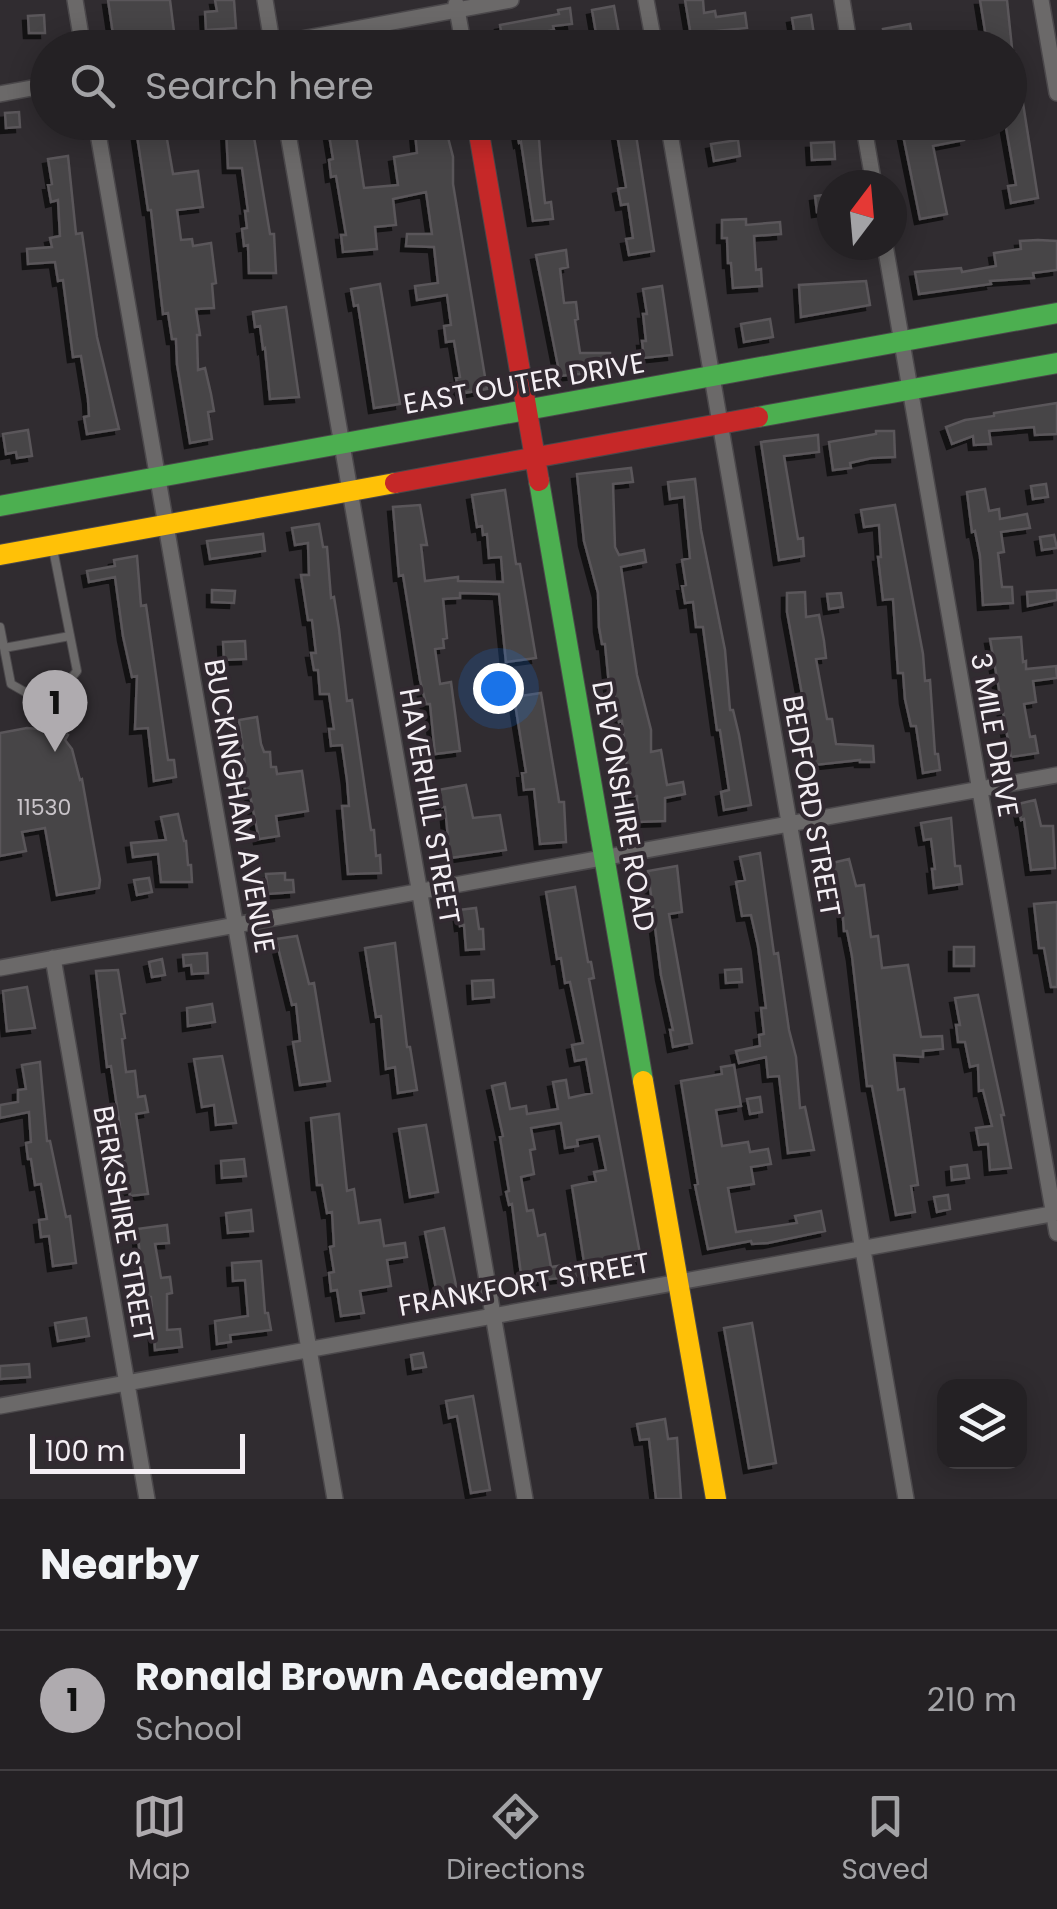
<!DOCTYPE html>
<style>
:root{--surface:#242124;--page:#302e31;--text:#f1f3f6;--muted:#a3a3a6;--line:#413e41;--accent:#afabaf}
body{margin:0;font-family:Poppins,sans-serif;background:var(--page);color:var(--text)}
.controls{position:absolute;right:30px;bottom:30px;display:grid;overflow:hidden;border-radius:20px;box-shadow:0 5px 25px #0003}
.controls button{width:90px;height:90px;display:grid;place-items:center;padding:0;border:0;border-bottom:2px solid var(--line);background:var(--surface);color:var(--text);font:50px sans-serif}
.compass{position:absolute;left:817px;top:170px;width:90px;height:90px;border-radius:50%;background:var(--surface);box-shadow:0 5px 25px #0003;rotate:16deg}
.scale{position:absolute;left:30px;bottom:25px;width:215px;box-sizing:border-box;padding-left:10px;border:5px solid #f4eff4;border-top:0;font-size:28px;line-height:35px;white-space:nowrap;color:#f4eff4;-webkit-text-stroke:8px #322a31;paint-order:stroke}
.you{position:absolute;left:498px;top:688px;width:35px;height:35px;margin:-25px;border:8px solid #fff;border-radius:50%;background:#1a73e8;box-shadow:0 0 0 15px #1a73e833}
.badge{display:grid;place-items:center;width:65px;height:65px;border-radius:50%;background:var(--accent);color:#111;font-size:32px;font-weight:700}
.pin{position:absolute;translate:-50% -82px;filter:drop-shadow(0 2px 5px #0008)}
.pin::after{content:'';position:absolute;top:52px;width:35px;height:30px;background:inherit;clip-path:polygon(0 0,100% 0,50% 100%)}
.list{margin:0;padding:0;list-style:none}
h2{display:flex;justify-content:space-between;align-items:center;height:130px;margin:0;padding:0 40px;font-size:42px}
h2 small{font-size:32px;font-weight:400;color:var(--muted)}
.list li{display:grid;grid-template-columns:65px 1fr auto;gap:30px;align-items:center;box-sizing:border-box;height:140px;padding:0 40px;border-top:2px solid var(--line)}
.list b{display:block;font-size:38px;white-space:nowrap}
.list p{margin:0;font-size:32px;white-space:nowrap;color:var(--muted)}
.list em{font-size:32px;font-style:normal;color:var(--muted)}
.icon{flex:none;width:55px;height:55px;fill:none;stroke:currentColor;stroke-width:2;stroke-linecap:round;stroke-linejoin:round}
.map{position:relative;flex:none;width:1057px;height:1499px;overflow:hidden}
.search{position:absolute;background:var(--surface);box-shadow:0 5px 25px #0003;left:30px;right:30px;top:30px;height:110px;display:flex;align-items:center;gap:25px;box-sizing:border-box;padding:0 35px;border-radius:55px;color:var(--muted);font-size:38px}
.sheet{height:270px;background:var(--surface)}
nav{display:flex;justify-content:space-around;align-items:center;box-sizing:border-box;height:140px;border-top:2px solid var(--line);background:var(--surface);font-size:28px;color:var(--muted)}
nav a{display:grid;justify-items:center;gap:5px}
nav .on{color:var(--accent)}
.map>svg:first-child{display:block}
</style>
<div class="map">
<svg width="1057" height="1499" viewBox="0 0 1057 1499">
<defs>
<filter id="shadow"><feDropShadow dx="-5" dy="5" stdDeviation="0" flood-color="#0009"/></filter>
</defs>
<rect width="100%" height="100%" fill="#302c30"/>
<path fill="#474447" stroke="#5a575a" stroke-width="2.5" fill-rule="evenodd" filter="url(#shadow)" d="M 108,0 L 170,0 L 175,40 L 162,42 L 161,37 L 119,42 L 118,34 L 113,34 Z
M 215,0 L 234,0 L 236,28 L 206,30 L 205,12 L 217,11 Z
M 685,0 L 703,0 L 704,13 L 715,11 L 716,17 L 745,13 L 747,28 L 715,31 L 718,48 L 693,48 Z
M 980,0 L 1007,0 L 1012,48 L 984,48 L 982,37 L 986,37 Z
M 614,6 L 621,45 L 593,48 L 591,34 L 596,33 L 592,10 Z
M 570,8 L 572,24 L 553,26 L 554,30 L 533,34 L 534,37 L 530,38 L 531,48 L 504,48 L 500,25 L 559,14 L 558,10 Z
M 44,15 L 45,33 L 29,33 L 28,16 Z
M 811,15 L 816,48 L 797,48 L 792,18 Z
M 910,24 L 913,40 L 886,45 L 883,29 Z
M 1015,53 L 1038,198 L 1011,203 L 1008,186 L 1016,185 L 1005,122 L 1010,122 L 1010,54 Z
M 19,112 L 20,127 L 6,128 L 5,113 Z
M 135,122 L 164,122 L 173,174 L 198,171 L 203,207 L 177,210 L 181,240 L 192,239 L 193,246 L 211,243 L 216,283 L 212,284 L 214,308 L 196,309 L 200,335 L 197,335 L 198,370 L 205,368 L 211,394 L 214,411 L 208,412 L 212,439 L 190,443 L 177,364 L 176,339 L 172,339 L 168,313 L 163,314 L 151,210 L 148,210 Z
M 327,122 L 354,122 L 364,188 L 398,185 L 394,157 L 417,153 L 414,122 L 444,122 L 453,157 L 453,184 L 487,389 L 459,394 L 456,378 L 460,377 L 454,341 L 446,342 L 444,326 L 451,325 L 447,295 L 417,300 L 415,286 L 438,283 L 434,247 L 406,246 L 407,234 L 432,234 L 426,192 L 393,199 L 396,225 L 375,227 L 377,249 L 343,252 L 341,235 L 346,235 L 336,176 L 331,177 L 329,160 L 333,159 Z
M 542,122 L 544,138 L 539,139 L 541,166 L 545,203 L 551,202 L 553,219 L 533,221 L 521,142 L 519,143 L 516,126 Z
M 615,122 L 634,122 L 654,251 L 629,255 L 626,239 L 633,238 L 628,204 L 621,205 L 618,189 L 626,187 Z
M 252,125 L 270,234 L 274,234 L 276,273 L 249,273 L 248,245 L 244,246 L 242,229 L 247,228 L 245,211 L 248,211 L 242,168 L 228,168 L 226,128 Z
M 929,125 L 930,133 L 962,128 L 964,140 L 933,146 L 947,214 L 920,219 L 902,130 Z
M 738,140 L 740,156 L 714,161 L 711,144 Z
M 834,142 L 835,159 L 812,160 L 811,143 Z
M 68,156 L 76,234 L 82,233 L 97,337 L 119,429 L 87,434 L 84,417 L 89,416 L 88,399 L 81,356 L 73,357 L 63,280 L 58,281 L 55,262 L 28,264 L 27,249 L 52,247 L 50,238 L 60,236 L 58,200 L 51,202 L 48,185 L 52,184 L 48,159 Z
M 832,194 L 832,210 L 817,212 L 815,196 Z
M 746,219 L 746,225 L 780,222 L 781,234 L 754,236 L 756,270 L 761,269 L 762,286 L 733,288 L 731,263 L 728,263 L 727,238 L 722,238 L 722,220 Z
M 1038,240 L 1057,241 L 1057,270 L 1033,273 L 1034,278 L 990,281 L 991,284 L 919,294 L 915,272 L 961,268 L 962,272 L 996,266 L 994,253 L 1021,249 L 1020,241 Z
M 566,250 L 568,267 L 560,269 L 564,303 L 576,302 L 578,319 L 575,320 L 580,353 L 610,353 L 610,367 L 580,368 L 581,374 L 560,376 L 536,255 Z
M 866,281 L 870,305 L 801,317 L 799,285 Z
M 380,284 L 400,404 L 374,408 L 358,305 L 354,306 L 351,289 Z
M 662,286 L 672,355 L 644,358 L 642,341 L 646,341 L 643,314 L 647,314 L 643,289 Z
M 286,307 L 299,397 L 270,399 L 265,348 L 263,349 L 260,326 L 255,327 L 253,312 Z
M 770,319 L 773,337 L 744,342 L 741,324 Z
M 1057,403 L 1057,434 L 1035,435 L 1034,427 L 989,431 L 991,444 L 974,445 L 973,436 L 952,444 L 946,427 L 965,420 L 994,416 L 994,413 Z
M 28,430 L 32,456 L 17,458 L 16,452 L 6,454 L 3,434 Z
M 876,431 L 894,431 L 895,457 L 872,458 L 850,463 L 851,468 L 833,470 L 829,442 L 876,434 Z
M 818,435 L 819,452 L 784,456 L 798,539 L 803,538 L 804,556 L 779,560 L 761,442 Z
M 631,468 L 633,482 L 613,484 L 615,547 L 619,555 L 644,550 L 646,562 L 621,567 L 637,675 L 651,730 L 651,752 L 661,750 L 667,785 L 683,782 L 685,794 L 665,798 L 665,821 L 638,822 L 637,796 L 630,796 L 622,721 L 619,722 L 614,694 L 610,695 L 605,644 L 602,644 L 599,627 L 598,593 L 584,541 L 577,474 Z
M 695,479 L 701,530 L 725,650 L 730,710 L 733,710 L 739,735 L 751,805 L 724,810 L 721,792 L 729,790 L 720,730 L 717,730 L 703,627 L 696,627 L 693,602 L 685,603 L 682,586 L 686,585 L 682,560 L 690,558 L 684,497 L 670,499 L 668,482 Z
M 1046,484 L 1048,497 L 1033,499 L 1031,486 Z
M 985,489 L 989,511 L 999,509 L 1000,519 L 1027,514 L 1030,528 L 1001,532 L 1004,552 L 998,553 L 1002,587 L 1012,587 L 1013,603 L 983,605 L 980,556 L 975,531 L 972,532 L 967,492 Z
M 505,490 L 516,564 L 520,564 L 536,658 L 506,662 L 499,594 L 460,593 L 460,598 L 443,599 L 447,638 L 443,639 L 444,648 L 435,649 L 440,684 L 451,682 L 460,751 L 435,754 L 430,704 L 426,704 L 420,680 L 403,575 L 399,576 L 393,507 L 420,505 L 427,545 L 421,545 L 425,581 L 458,577 L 458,581 L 503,582 L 501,557 L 489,558 L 487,534 L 483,535 L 482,526 L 477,527 L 472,495 Z
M 895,505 L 923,654 L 925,681 L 930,680 L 935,754 L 938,754 L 940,770 L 923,773 L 916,726 L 911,726 L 905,699 L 903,673 L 898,673 L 893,599 L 883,600 L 878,557 L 881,557 L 879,525 L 864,527 L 861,510 Z
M 319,524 L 323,547 L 327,547 L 331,598 L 334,597 L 339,629 L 347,701 L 352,700 L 371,830 L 374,830 L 376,856 L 380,855 L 381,873 L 348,874 L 342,806 L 349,806 L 347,780 L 342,745 L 331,746 L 329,729 L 334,729 L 329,694 L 320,694 L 318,670 L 314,670 L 311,653 L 316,653 L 312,620 L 308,620 L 301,575 L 309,575 L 308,543 L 295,545 L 292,528 Z
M 263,534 L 265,551 L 210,559 L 207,541 Z
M 1054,535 L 1057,548 L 1042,550 L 1040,537 Z
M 137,556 L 141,606 L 146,605 L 168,760 L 174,760 L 176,777 L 154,781 L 148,728 L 135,729 L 137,676 L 132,677 L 123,636 L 115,577 L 89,582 L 87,571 L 115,566 L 114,560 Z
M 212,590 L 235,591 L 234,603 L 212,602 Z
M 1057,590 L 1057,600 L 1028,606 L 1027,592 Z
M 805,592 L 806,617 L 819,615 L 824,641 L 826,658 L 816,659 L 827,719 L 832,719 L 836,744 L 873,746 L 874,762 L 860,762 L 860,760 L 815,765 L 787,612 L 787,593 Z
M 841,593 L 843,607 L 829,609 L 827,594 Z
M 1021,637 L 1023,662 L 1026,661 L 1026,669 L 1056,666 L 1057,678 L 1033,681 L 1036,702 L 1024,704 L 1030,737 L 1035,736 L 1038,753 L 1011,757 L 990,639 Z
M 245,641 L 246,659 L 224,660 L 223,642 Z
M 541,693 L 558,795 L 559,802 L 564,802 L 566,842 L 540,844 L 534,789 L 524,790 L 522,773 L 526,772 L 514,697 Z
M 257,717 L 261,744 L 264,752 L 270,752 L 271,767 L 276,767 L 277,774 L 302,771 L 308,811 L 276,816 L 279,836 L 259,839 L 249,790 L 245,790 L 242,772 L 246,772 L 239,720 Z
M 54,726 L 68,735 L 65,740 L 72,749 L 80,780 L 82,779 L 100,880 L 99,888 L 57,895 L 45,828 L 22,832 L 26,851 L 0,856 L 0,733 L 27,728 L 51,730 Z
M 466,785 L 473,818 L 500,815 L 506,850 L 450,858 L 445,807 L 442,807 L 438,790 Z
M 1035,800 L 1041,826 L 1053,826 L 1055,868 L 1031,870 L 1024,819 L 1021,820 L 1018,804 Z
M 178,814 L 184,841 L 186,841 L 188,865 L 191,865 L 192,882 L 161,882 L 158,854 L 133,857 L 131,843 L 166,840 L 161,817 Z
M 951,818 L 955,866 L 960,866 L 962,884 L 934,888 L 932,869 L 935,869 L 931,839 L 924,840 L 921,823 Z
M 760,853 L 774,954 L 778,953 L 789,1030 L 796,1057 L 800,1108 L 805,1107 L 814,1150 L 788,1153 L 779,1076 L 768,1077 L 766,1057 L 739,1063 L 736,1051 L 760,1046 L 759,1035 L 764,1034 L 761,1008 L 766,1008 L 758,946 L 751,915 L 742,916 L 736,882 L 745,880 L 740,857 Z
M 849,859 L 856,886 L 864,885 L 871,937 L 878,936 L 882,968 L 908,965 L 921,1037 L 942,1036 L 943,1049 L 923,1051 L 923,1057 L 894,1055 L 898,1090 L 904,1089 L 918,1185 L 911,1186 L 915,1212 L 896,1215 L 872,1086 L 867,1086 L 852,956 L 847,931 L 844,931 L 842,906 L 832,863 Z
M 677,866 L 682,912 L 669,914 L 692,1043 L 673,1047 L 670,1030 L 673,1030 L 661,975 L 648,871 Z
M 285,873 L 285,880 L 293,880 L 294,892 L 268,894 L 266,874 Z
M 149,878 L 152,892 L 137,895 L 134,880 Z
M 575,887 L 588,962 L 591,962 L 594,978 L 589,979 L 641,1259 L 600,1268 L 601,1274 L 522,1282 L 512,1204 L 509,1205 L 506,1192 L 509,1191 L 500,1137 L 503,1136 L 492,1086 L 505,1083 L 510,1109 L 526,1106 L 527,1114 L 558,1109 L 553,1082 L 566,1080 L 569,1098 L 592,1093 L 586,1059 L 575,1061 L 572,1045 L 583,1043 L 570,982 L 565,983 L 561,958 L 557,959 L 546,892 ZM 561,1123 L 565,1148 L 578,1146 L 577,1140 L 599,1136 L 606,1170 L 594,1172 L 596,1181 L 572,1186 L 584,1262 L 551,1267 L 545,1234 L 538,1236 L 533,1210 L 527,1211 L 521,1177 L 534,1174 L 530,1150 L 535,1149 L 531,1128 Z
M 1057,902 L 1057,987 L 1051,987 L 1044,948 L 1039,948 L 1034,904 Z
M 476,908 L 479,929 L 483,929 L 484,949 L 466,950 L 464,925 L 460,926 L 458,910 Z
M 297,936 L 309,984 L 314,983 L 330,1081 L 300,1085 L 293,1042 L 300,1041 L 296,1004 L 292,1005 L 276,939 Z
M 395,943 L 407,1047 L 410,1047 L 417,1090 L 398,1093 L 395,1067 L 386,1069 L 381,1016 L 376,1017 L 365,948 Z
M 954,947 L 974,947 L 974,966 L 954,966 Z
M 207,953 L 208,973 L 192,974 L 191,965 L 184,966 L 183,955 Z
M 162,959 L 165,975 L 152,977 L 149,962 Z
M 741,969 L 742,982 L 726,983 L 725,970 Z
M 118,970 L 125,1013 L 121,1014 L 125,1038 L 122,1039 L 126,1072 L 135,1071 L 138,1097 L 145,1096 L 148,1112 L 136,1114 L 148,1194 L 130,1196 L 117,1127 L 120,1127 L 111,1066 L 107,1067 L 96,971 Z
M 493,980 L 494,997 L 473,999 L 472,981 Z
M 27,987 L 35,1028 L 7,1031 L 3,991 Z
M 978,995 L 1004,1115 L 1001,1115 L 1011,1168 L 990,1170 L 988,1144 L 979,1145 L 976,1128 L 992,1126 L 983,1090 L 979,1091 L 978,1065 L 970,1067 L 965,1042 L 958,1042 L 956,1025 L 960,1025 L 955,998 Z
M 212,1004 L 215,1022 L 188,1026 L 187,1008 Z
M 222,1056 L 236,1123 L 216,1125 L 214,1105 L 202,1107 L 194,1059 Z
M 40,1062 L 47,1141 L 50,1141 L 66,1217 L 70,1216 L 76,1263 L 53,1266 L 49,1236 L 41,1237 L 39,1220 L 47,1219 L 41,1184 L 35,1185 L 31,1159 L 28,1159 L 26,1143 L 31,1142 L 29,1112 L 0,1118 L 0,1105 L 18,1102 L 18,1090 L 26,1089 L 22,1065 Z
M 734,1065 L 741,1106 L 716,1110 L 722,1146 L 748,1142 L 750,1152 L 768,1149 L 771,1164 L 751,1167 L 754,1184 L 728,1188 L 736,1232 L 797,1223 L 795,1216 L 821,1211 L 825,1231 L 768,1243 L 752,1244 L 751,1241 L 708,1249 L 695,1185 L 698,1184 L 681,1081 L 722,1074 L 721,1067 Z
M 760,1097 L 762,1112 L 750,1114 L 747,1099 Z
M 339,1114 L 347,1191 L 354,1189 L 359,1223 L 380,1220 L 384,1246 L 405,1243 L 407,1257 L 387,1260 L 391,1286 L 360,1291 L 364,1313 L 341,1316 L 337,1290 L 331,1291 L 329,1273 L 334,1272 L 330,1247 L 334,1246 L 332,1212 L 327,1213 L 322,1185 L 317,1185 L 311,1118 Z
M 426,1125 L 438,1192 L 410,1197 L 399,1129 Z
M 244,1159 L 246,1176 L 222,1178 L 221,1161 Z
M 967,1165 L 969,1178 L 952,1180 L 951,1167 Z
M 948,1195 L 950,1209 L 937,1212 L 934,1197 Z
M 251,1210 L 253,1231 L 228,1233 L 226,1213 Z
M 167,1225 L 169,1243 L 155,1244 L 161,1278 L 170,1277 L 172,1293 L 167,1294 L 167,1330 L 180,1329 L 182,1347 L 155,1350 L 151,1297 L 147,1297 L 142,1273 L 137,1229 Z
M 444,1228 L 458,1295 L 438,1299 L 425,1232 Z
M 261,1261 L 265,1313 L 268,1313 L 271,1330 L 230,1335 L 231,1342 L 217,1344 L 215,1321 L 248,1316 L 245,1280 L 233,1281 L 232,1263 Z
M 86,1318 L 89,1336 L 58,1341 L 55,1323 Z
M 752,1323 L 776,1463 L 749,1468 L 724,1328 Z
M 423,1353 L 426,1367 L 413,1369 L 411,1355 Z
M 29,1364 L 30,1377 L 0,1379 L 0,1366 Z
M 473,1396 L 490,1490 L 471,1493 L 457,1416 L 449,1418 L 446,1401 Z
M 665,1419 L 668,1439 L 677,1438 L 681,1499 L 656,1499 L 649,1439 L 640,1440 L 637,1424 Z"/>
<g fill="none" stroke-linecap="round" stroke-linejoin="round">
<defs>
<path id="lane" d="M 0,627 L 11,684 L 25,692 L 68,682 L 77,671 L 53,549
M 4,648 L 70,636"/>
<path id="street" d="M 75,0 L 83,48
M 265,0 L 273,48
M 646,0 L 655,48
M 842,0 L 850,48
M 1041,0 L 1057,93
M 456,4 L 464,48
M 253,48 L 511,0
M 0,94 L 48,85
M 96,122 L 335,1499
M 286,122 L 525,1499
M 668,122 L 906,1499
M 863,122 L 874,185
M 885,245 L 1057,1233
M 53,958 L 147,1499
M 0,968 L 1057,775
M 0,1406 L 1057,1213"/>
<path id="fast" d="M 758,417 L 1057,363
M 539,481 L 643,1081
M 0,506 L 1057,313"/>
<path id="slow" d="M 0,555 L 395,483
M 643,1081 L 716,1499"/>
<path id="jam" d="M 477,122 L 539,481
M 395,483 L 758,417"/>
</defs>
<use href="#lane" stroke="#4b484b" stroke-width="10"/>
<use href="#street" stroke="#4b484b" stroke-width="18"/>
<use href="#fast" stroke="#4b484b" stroke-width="22"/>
<use href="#slow" stroke="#4b484b" stroke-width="22"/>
<use href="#jam" stroke="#4b484b" stroke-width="22"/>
<use href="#lane" stroke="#6b6969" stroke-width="8"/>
<use href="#street" stroke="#6b6969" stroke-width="15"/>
<use href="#fast" stroke="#4caf50" stroke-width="20"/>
<use href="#slow" stroke="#ffc107" stroke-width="20"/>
<use href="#jam" stroke="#c62828" stroke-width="20"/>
</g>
<g text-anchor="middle" stroke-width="8" stroke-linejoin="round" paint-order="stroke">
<g font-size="22" fill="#c9c4c9">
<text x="44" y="815">11530</text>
</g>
<g font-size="28" fill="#f4eff4" stroke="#322a31">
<text transform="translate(524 383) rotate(-10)" y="10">EAST OUTER DRIVE</text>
<text transform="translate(995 735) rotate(80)" y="10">3 MILE DRIVE</text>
<text transform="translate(240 806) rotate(80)" y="10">BUCKINGHAM AVENUE</text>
<text transform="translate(430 806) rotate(80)" y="10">HAVERHILL STREET</text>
<text transform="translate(624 806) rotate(80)" y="10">DEVONSHIRE ROAD</text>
<text transform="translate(812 806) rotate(80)" y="10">BEDFORD STREET</text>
<text transform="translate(124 1224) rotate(80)" y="10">BERKSHIRE STREET</text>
<text transform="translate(524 1284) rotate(-10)" y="10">FRANKFORT STREET</text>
</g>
</g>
</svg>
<div class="controls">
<button><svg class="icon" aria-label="layers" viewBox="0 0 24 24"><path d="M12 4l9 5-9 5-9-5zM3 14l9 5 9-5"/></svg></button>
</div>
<svg class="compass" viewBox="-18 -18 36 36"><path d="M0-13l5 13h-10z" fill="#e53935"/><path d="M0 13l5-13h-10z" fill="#a3a3a6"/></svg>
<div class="scale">100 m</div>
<div class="you"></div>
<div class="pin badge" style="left:55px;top:752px">1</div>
<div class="search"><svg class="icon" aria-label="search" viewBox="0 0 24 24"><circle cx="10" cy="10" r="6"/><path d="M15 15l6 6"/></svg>Search here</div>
</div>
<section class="sheet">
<h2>Nearby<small></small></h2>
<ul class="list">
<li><span class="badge">1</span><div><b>Ronald Brown Academy</b><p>School</p></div><em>210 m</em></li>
</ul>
</section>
<nav>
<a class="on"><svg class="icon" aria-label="map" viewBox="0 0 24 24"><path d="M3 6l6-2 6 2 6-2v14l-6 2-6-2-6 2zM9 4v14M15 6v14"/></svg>Map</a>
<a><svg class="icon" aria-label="directions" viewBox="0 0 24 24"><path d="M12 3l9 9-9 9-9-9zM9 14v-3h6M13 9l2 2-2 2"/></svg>Directions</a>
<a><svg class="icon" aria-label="saved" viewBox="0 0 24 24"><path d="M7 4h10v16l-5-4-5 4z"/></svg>Saved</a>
</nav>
